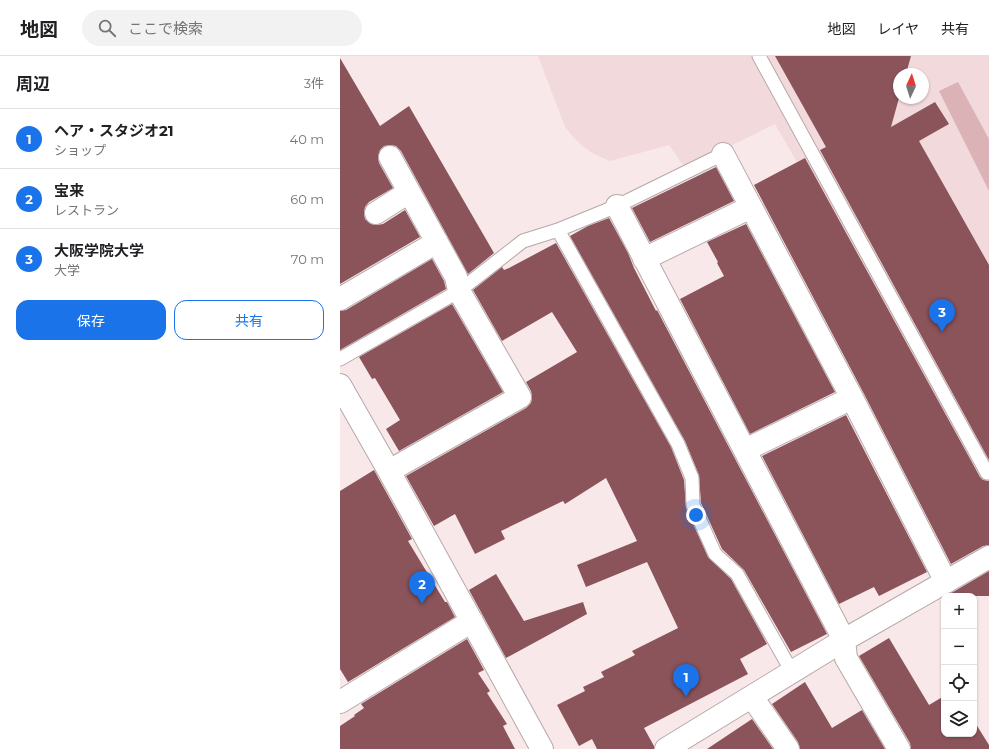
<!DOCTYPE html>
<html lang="ja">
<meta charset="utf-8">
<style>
:root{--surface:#fff;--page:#f2f2f2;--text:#202124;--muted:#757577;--line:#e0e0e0;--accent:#1a73e8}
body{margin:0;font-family:Montserrat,"Noto Sans JP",sans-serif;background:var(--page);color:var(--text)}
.controls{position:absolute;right:12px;bottom:12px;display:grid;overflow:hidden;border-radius:8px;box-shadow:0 1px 3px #0004}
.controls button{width:36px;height:36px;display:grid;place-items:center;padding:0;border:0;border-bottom:1px solid var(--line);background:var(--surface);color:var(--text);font:20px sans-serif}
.compass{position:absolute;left:553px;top:12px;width:36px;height:36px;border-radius:50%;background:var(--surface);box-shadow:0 1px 3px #0004;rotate:4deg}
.you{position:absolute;left:356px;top:459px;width:14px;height:14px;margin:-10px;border:3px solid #fff;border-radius:50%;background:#1a73e8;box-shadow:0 0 0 6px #1a73e833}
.badge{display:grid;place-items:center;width:26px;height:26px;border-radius:50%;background:var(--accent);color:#fff;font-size:13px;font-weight:700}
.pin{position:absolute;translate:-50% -33px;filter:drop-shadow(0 1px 2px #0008)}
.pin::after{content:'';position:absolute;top:21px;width:14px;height:12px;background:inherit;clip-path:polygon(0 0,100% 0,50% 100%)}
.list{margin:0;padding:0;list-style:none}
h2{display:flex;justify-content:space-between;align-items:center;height:52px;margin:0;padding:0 16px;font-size:17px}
h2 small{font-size:13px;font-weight:400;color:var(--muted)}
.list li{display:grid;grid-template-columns:26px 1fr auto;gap:12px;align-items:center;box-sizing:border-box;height:60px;padding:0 16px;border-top:1px solid var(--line)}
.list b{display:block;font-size:15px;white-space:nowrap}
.list p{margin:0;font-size:13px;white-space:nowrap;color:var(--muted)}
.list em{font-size:13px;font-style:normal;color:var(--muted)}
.actions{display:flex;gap:8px;padding:12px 16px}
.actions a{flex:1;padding:9px 0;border:1px solid var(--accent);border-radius:12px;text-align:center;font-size:14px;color:var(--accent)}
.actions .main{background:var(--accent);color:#fff}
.icon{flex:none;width:22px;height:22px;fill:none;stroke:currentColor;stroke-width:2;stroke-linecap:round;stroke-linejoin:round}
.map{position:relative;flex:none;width:649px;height:693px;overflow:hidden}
header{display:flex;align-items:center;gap:24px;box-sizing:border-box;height:56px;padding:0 20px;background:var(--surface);border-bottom:1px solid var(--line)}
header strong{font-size:19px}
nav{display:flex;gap:22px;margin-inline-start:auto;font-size:14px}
.search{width:280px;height:36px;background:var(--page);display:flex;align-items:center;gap:10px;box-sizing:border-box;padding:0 14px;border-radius:22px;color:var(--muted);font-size:15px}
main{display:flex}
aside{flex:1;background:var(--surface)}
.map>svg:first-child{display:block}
</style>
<header>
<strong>地図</strong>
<div class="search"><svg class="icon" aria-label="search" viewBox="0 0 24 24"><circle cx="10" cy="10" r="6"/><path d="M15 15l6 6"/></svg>ここで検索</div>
<nav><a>地図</a><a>レイヤ</a><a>共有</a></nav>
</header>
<main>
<aside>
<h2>周辺<small>3件</small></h2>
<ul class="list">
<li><span class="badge">1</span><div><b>ヘア・スタジオ21</b><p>ショップ</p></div><em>40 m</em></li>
<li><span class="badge">2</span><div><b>宝来</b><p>レストラン</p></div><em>60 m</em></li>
<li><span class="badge">3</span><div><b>大阪学院大学</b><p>大学</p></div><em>70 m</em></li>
</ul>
<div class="actions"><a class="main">保存</a><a>共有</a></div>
</aside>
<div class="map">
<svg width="649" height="693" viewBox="0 0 649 693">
<rect width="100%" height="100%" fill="#f8e8e9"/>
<path fill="#f2d9db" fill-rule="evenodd" d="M 198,0 L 649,0 L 649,439 L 435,68 L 345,112 L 329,89 L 270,105 L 254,98 L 244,91 L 234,82 L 225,71 ZM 559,18 L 583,18 L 583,42 L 559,42 Z"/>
<path fill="#dbb2b6" d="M 618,26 L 649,83 L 649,135 L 599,35 Z"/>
<path fill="#8b535a" d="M 435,0 L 571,0 L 566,18 L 559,18 L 559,42 L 551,71 L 595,46 L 609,68 L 579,85 L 649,209 L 649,404 L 480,94 L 486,91 Z
M 0,2 L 40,70 L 69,50 L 154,197 L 128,218 L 61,95 L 56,90 L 50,89 L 44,90 L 40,94 L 38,101 L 39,107 L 53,132 L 29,146 L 25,151 L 24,157 L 25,163 L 31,168 L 37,169 L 43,168 L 65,154 L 80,181 L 0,228 Z
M 465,102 L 640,421 L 643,424 L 649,425 L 649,489 L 643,490 L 611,508 L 523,336 L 414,129 Z
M 376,111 L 394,145 L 310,186 L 292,152 Z
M 269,162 L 288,197 L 294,212 L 316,255 L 317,254 L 487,578 L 451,596 L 404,514 L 382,493 L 361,447 L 359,419 L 345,385 L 230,180 L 248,170 Z
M 406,168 L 495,336 L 410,378 L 340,243 L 384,220 L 377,207 L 378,206 L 367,186 Z
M 216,187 L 331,391 L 344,424 L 346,452 L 368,501 L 391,523 L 427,588 L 400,603 L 408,618 L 304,672 L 314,690 L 314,693 L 257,693 L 252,683 L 239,690 L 217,649 L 245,635 L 243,631 L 264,621 L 261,616 L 295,599 L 292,595 L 338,572 L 307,506 L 246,531 L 237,509 L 297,485 L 266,422 L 225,448 L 223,445 L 161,475 L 165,483 L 135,498 L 115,458 L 94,470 L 66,420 L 186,352 L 191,347 L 192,341 L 191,335 L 186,326 L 237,296 L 212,256 L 162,285 L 133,234 L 162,211 L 164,214 L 169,212 Z
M 92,203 L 104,225 L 106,233 L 0,294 L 0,255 L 6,254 Z
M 112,248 L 163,336 L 59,395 L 46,373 L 60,364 L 35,322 L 32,323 L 19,301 Z
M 506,359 L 587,516 L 539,540 L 534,531 L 499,548 L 422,400 Z
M 34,414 L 72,483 L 68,485 L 105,546 L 107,546 L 115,561 L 8,626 L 0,613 L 0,435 Z
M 649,515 L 649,540 L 613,540 L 611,537 L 613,536 Z
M 156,518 L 184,565 L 243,546 L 247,558 L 166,602 L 129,534 Z
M 549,582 L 589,649 L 604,640 L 604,678 L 634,678 L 634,665 L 649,689 L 649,693 L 571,693 L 570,687 L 519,600 Z
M 127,583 L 144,614 L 138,617 L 150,635 L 147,637 L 167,668 L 163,670 L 175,693 L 0,693 L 0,670 L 15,660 L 14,659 L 24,652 L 21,648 Z
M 465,626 L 492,672 L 522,654 L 545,693 L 460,693 L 458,686 L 432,648 Z
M 412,663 L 433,693 L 367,693 Z"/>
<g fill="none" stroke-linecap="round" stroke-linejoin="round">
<defs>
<path id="service" d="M 419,0 L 647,417
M 218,174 L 338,388 L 352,422 L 353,449 L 375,498 L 397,518 L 452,616
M 0,303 L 119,235 L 183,185 L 218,174 L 277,150 L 383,98"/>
<path id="minor" d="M 383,98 L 512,342 L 606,526
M 277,150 L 504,584 L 506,602 L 559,693
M 36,157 L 69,136
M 304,203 L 411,151
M 0,243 L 97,186
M 0,329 L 49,415 L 202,693
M 405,394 L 512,342
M 49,415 L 180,341 L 119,235 L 116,221 L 50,101
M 412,641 L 448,693
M 0,646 L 132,565
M 326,693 L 504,584 L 649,501"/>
</defs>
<use href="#service" stroke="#b7a8a9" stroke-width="15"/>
<use href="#minor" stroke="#b7a8a9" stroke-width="24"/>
<use href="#service" stroke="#fff" stroke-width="13"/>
<use href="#minor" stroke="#fff" stroke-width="22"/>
</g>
</svg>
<div class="controls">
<button>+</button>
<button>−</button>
<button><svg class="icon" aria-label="locate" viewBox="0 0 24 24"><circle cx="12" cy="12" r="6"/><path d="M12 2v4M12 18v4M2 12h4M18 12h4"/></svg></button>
<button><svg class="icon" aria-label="layers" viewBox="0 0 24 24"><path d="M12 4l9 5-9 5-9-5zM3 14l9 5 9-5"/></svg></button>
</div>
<svg class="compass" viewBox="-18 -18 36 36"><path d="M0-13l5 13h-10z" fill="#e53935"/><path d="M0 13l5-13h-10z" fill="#757577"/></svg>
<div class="you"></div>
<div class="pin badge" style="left:346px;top:641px">1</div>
<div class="pin badge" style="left:82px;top:548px">2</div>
<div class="pin badge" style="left:602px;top:276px">3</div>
</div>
</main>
